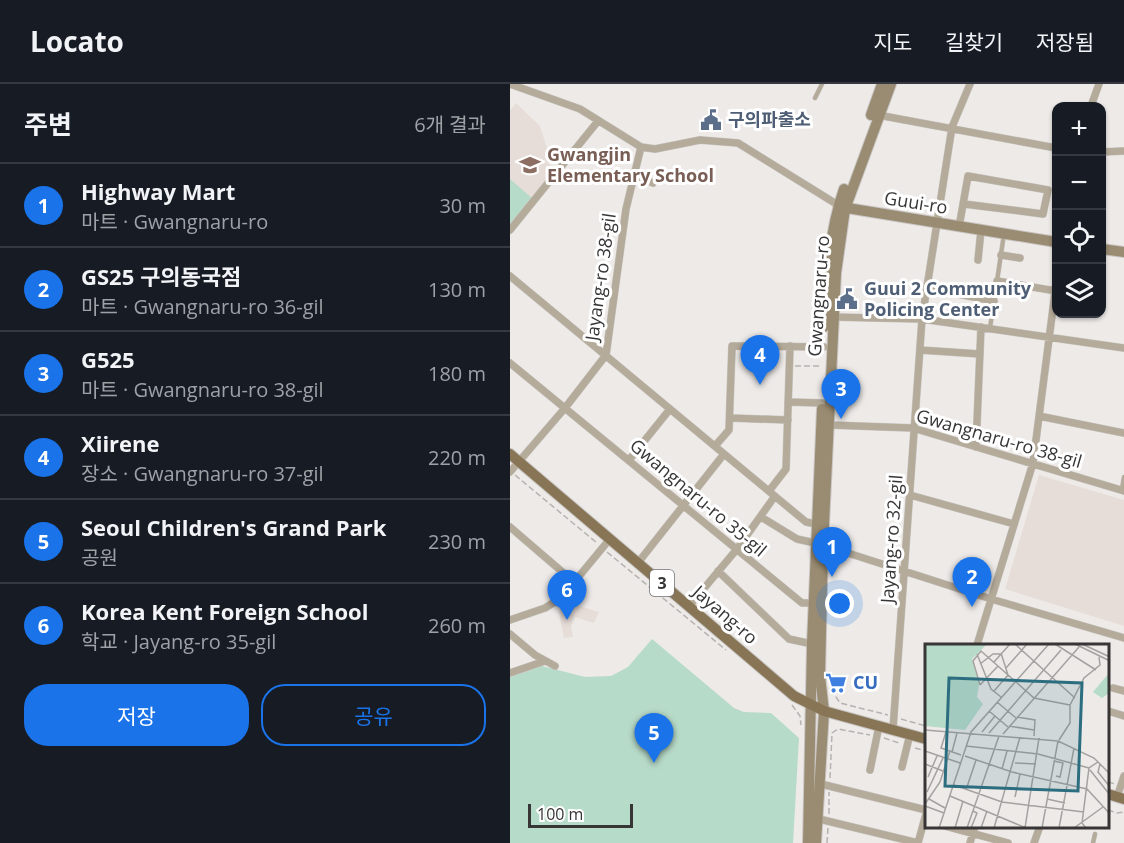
<!DOCTYPE html>
<html lang="ko">
<meta charset="utf-8">
<style>
:root{--surface:#171b24;--page:#20242c;--text:#f1f3f6;--muted:#9ea1a6;--line:#363941;--accent:#1a73e8}
body{margin:0;font-family:"Open Sans","Noto Sans KR",sans-serif;background:var(--page);color:var(--text)}
.controls{position:absolute;right:18px;top:18px;display:grid;overflow:hidden;border-radius:12px;box-shadow:0 2px 4px #0004}
.controls button{width:54px;height:54px;display:grid;place-items:center;padding:0;border:0;border-bottom:2px solid var(--line);background:var(--surface);color:var(--text);font:30px sans-serif}
.scale{position:absolute;left:18px;bottom:15px;width:105px;box-sizing:border-box;padding-left:6px;border:3px solid #373535;border-top:0;font-size:16px;line-height:21px;white-space:nowrap;color:#373535;-webkit-text-stroke:4px #fff;paint-order:stroke}
.you{position:absolute;left:330px;top:520px;width:21px;height:21px;margin:-15px;border:4px solid #fff;border-radius:50%;background:#1a73e8;box-shadow:0 0 0 9px #1a73e833}
.badge{display:grid;place-items:center;width:39px;height:39px;border-radius:50%;background:var(--accent);color:#fff;font-size:20px;font-weight:700}
.pin{position:absolute;translate:-50% -50px;filter:drop-shadow(0 2px 3px #0008)}
.pin::after{content:'';position:absolute;top:32px;width:21px;height:18px;background:inherit;clip-path:polygon(0 0,100% 0,50% 100%)}
.list{margin:0;padding:0;list-style:none}
h2{display:flex;justify-content:space-between;align-items:center;height:78px;margin:0;padding:0 24px;font-size:26px}
h2 small{font-size:20px;font-weight:400;color:var(--muted)}
.list li{display:grid;grid-template-columns:39px 1fr auto;gap:18px;align-items:center;box-sizing:border-box;height:84px;padding:0 24px;border-top:2px solid var(--line)}
.list b{display:block;font-size:22px;white-space:nowrap}
.list p{margin:0;font-size:20px;white-space:nowrap;color:var(--muted)}
.list em{font-size:20px;font-style:normal;color:var(--muted)}
.actions{display:flex;gap:12px;padding:18px 24px}
.actions a{flex:1;padding:14px 0;border:2px solid var(--accent);border-radius:24px;text-align:center;font-size:21px;color:var(--accent)}
.actions .main{background:var(--accent);color:#fff}
.icon{flex:none;width:33px;height:33px;fill:none;stroke:currentColor;stroke-width:2;stroke-linecap:round;stroke-linejoin:round}
.map{position:relative;flex:none;width:614px;height:759px;overflow:hidden}
header{display:flex;align-items:center;gap:36px;box-sizing:border-box;height:84px;padding:0 30px;background:var(--surface);border-bottom:2px solid var(--line)}
header strong{font-size:28px}
nav{display:flex;gap:33px;margin-inline-start:auto;font-size:21px}
main{display:flex}
aside{flex:1;background:var(--surface)}
.map>svg:first-child{display:block}
</style>
<header>
<strong>Locato</strong>
<nav><a>지도</a><a>길찾기</a><a>저장됨</a></nav>
</header>
<main>
<aside>
<h2>주변<small>6개 결과</small></h2>
<ul class="list">
<li><span class="badge">1</span><div><b>Highway Mart</b><p>마트 · Gwangnaru-ro</p></div><em>30 m</em></li>
<li><span class="badge">2</span><div><b>GS25 구의동국점</b><p>마트 · Gwangnaru-ro 36-gil</p></div><em>130 m</em></li>
<li><span class="badge">3</span><div><b>G525</b><p>마트 · Gwangnaru-ro 38-gil</p></div><em>180 m</em></li>
<li><span class="badge">4</span><div><b>Xiirene</b><p>장소 · Gwangnaru-ro 37-gil</p></div><em>220 m</em></li>
<li><span class="badge">5</span><div><b>Seoul Children's Grand Park</b><p>공원</p></div><em>230 m</em></li>
<li><span class="badge">6</span><div><b>Korea Kent Foreign School</b><p>학교 · Jayang-ro 35-gil</p></div><em>260 m</em></li>
</ul>
<div class="actions"><a class="main">저장</a><a>공유</a></div>
</aside>
<div class="map">
<svg width="614" height="759" viewBox="0 0 614 759">
<rect width="100%" height="100%" fill="#edeae8"/>
<path fill="#e7ddd8" d="M 6,19 L 30,42 L 39,71 L 41,91 L 0,139 L 0,27 Z
M 529,391 L 614,416 L 614,542 L 495,505 Z
M 53,517 L 89,528 L 84,539 L 65,533 L 61,542 L 63,553 L 54,554 L 49,529 Z"/>
<path fill="#b7dbc9" d="M 0,95 L 22,114 L 0,140 Z
M 142,555 L 224,624 L 234,628 L 261,629 L 289,654 L 283,759 L 0,759 L 0,593 L 32,582 L 75,593 L 101,592 L 118,583 Z"/>
<g fill="none" stroke-linecap="round" stroke-linejoin="round">
<defs>
<path id="lane" d="M 305,14 L 312,0
M 480,244 L 494,150
M 612,405 L 614,393
M 583,759 L 585,750"/>
<path id="street" d="M 0,0 L 70,25 L 131,63 L 145,65 L 190,56 L 228,59 L 328,121
M 581,22 L 589,0
M 368,31 L 546,64
M 592,68 L 614,67
M 123,91 L 143,99
M 449,143 L 458,92 L 538,106 L 533,130 L 454,120
M 0,146 L 88,37
M 491,171 L 510,174
M 468,176 L 471,146
M 0,192 L 296,438 L 306,440
M 487,197 L 546,207
M 417,204 L 484,217
M 322,233 L 412,235 L 614,264
M 410,266 L 470,270
M 0,279 L 292,519 L 303,519
M 278,318 L 312,319
M 529,332 L 614,349
M 221,334 L 278,336
M 319,341 L 403,344 L 614,407
M 205,362 L 219,346 L 222,262 L 314,263
M 466,363 L 471,243
M 119,376 L 160,325
M 0,388 L 55,324 L 96,271 L 116,125 L 131,63
M 259,407 L 276,385 L 280,262
M 400,411 L 504,440
M 251,433 L 287,455 L 305,459
M 0,443 L 64,498
M 313,461 L 481,515 L 614,554
M 127,480 L 214,370
M 208,487 L 279,555 L 302,560
M 180,521 L 227,465 L 265,412
M 0,536 L 35,524 L 51,514 L 99,456
M 0,550 L 25,571 L 45,582
M 467,561 L 523,379 L 546,201
M 0,589 L 35,577
M 603,604 L 614,607
M 598,627 L 614,632
M 383,645 L 412,235 L 442,43 L 460,0
M 392,683 L 400,650
M 360,686 L 369,642
M 311,700 L 416,726
M 607,713 L 614,692
M 309,735 L 408,759
M 435,742 L 498,759
M 408,759 L 416,730
M 460,759 L 465,742
M 524,759 L 530,742"/>
<path id="secondary" d="M 361,31 L 372,0
M 331,123 L 546,158
M 592,165 L 614,168
M 314,243 C 316,198 319,148 334,105
M 298,759 L 302,560 L 312,325
M 306,759 L 314,627 L 310,592 L 313,461 L 326,189 L 335,125 L 381,0"/>
<path id="primary" d="M 0,370 L 284,612 L 314,627 L 416,655
M 598,710 L 614,715"/>
</defs>
<use href="#lane" stroke="#c9c6c4" stroke-width="5"/>
<use href="#street" stroke="#c9c6c4" stroke-width="8"/>
<use href="#secondary" stroke="#c9c6c4" stroke-width="12"/>
<use href="#primary" stroke="#c9c6c4" stroke-width="12"/>
<path stroke="#b5b2b1" stroke-width="1.5" stroke-dasharray="6 3" stroke-linecap="butt" d="M 285,282 L 311,282
M 5,391 L 87,459
M 97,468 L 216,566
M 321,605 L 330,619 L 378,631
M 282,621 L 290,632 L 291,641
M 391,635 L 416,642
M 374,654 L 389,659
M 405,664 L 416,667
M 320,694 L 322,649 L 328,645 L 360,651
M 598,698 L 605,700
M 598,726 L 607,729 L 614,728
M 319,730 L 319,708
M 317,759 L 318,744"/>
<use href="#lane" stroke="#b5ab9a" stroke-width="4"/>
<use href="#street" stroke="#b5ab9a" stroke-width="7"/>
<use href="#secondary" stroke="#9a8c72" stroke-width="10"/>
<use href="#primary" stroke="#877556" stroke-width="10"/>
</g>
<defs>
<symbol id="civic-bare" viewBox="-9 -9 18 18"><path d="M-.6-6.5H3V-4.5H.6V-3L4-1V1h2V6H-6V1h2V-1L-.6-3ZM-1.2 2.5V6h2.4V2.5Z" fill="#5c6f8a" stroke="#fff" stroke-width="2.5" paint-order="stroke"/></symbol>
<symbol id="school-bare" viewBox="-9 -9 18 18"><path d="M0-5L7-2L0 1L-7-2ZM-4 1L0 2.5L4 1V4Q0 6-4 4Z" fill="#8d6e63" stroke="#fff" stroke-width="2.5" paint-order="stroke"/></symbol>
<symbol id="supermarket-bare" viewBox="-9 -9 18 18"><path d="M-6-5.5h2.5l.6 2H6L4.5 2H-2.5L-4.4-4H-6ZM-1.5 3.2a1.3 1.3 0 1 0 .1 0ZM3 3.2a1.3 1.3 0 1 0 .1 0Z" fill="#3f7fe0" stroke="#fff" stroke-width="2.5" paint-order="stroke"/></symbol>
</defs>
<g fill-rule="evenodd">
<use href="#civic-bare" x="186" y="21" width="30" height="30"/>
<use href="#school-bare" x="5" y="66" width="30" height="30"/>
<use href="#civic-bare" x="322" y="200" width="30" height="30"/>
<use href="#supermarket-bare" x="311" y="584" width="30" height="30"/>
</g>
<g text-anchor="middle" stroke-width="6" stroke-linejoin="round" paint-order="stroke">
<rect fill="#fff" stroke="#737272" stroke-width="1.5" x="140" y="486" width="24" height="26" rx="4.5"/>
<g font-size="16" font-weight="bold" fill="#373535">
<text x="152" y="505">3</text>
</g>
<g font-size="18" font-weight="bold" fill="#4e5e75" stroke="#fff" text-anchor="start">
<text x="218" y="42">구의파출소</text>
<text x="354" y="211">Guui 2 Community<tspan x="354" dy="21">Policing Center</tspan></text>
</g>
<g font-size="18" font-weight="bold" fill="#785e54" stroke="#fff" text-anchor="start">
<text x="37" y="77">Gwangjin<tspan x="37" dy="21">Elementary School</tspan></text>
</g>
<g font-size="18" fill="#373535" stroke="#fff">
<text transform="translate(406 119) rotate(9)" y="6">Guui-ro</text>
<text transform="translate(91 193) rotate(-82)" y="6">Jayang-ro 38-gil</text>
<text transform="translate(309 212) rotate(-86)" y="6">Gwangnaru-ro</text>
<text transform="translate(489 355) rotate(16)" y="6">Gwangnaru-ro 38-gil</text>
<text transform="translate(188 414) rotate(40)" y="6">Gwangnaru-ro 35-gil</text>
<text transform="translate(382 455) rotate(-86)" y="6">Jayang-ro 32-gil</text>
<text transform="translate(215 531) rotate(41)" y="6">Jayang-ro</text>
</g>
<g font-size="18" font-weight="bold" fill="#366cbe" stroke="#fff" text-anchor="start">
<text x="343" y="605">CU</text>
</g>
</g>
<g transform="translate(415 560)">
<rect width="184" height="184" fill="#edeae8"/>
<path d="M 0,0 L 62,0 L 47,15 L 54,41 L 52,53 L 58,60 L 40,86 L 0,82 ZM 184,29 L 184,49 L 177,54 L 168,48 Z" fill="#b7dbc9"/>
<path fill="none" stroke="#a4a2a0" stroke-width="1.5" d="M 90,0 L 150,54M 130,0 L 171,26M 150,0 L 185,17M 157,0 L 185,13M 52,10 L 66,45 L 76,53M 69,18 L 85,0M 55,20 L 68,10 L 77,10M 81,24 L 102,0M 55,41 L 48,17 L 56,7 L 109,54 L 145,61M 55,41 L 73,22M 69,47 L 83,31 L 76,9M 72,58 L 91,74M 145,61 L 159,34 L 175,21 L 174,13M 64,67 L 83,83M 92,73 L 110,76 L 109,92M 84,82 L 109,86M 0,86 L 133,97 L 169,114 L 185,130M 21,88 L 16,104 L 36,111M 57,88 L 70,72M 64,89 L 136,6M 78,90 L 154,3M 134,96 L 145,79 L 145,61M 41,102 L 113,110 L 164,124M 0,107 L 35,119M 27,108 L 32,89M 40,112 L 87,128 L 162,145 L 185,170M 129,117 L 138,119 L 135,133 L 131,132M 90,119 L 111,120M 0,120 L 18,127M 175,120 L 173,128 L 185,143M 77,125 L 82,107M 165,126 L 185,151M 3,133 L 12,112M 29,141 L 77,158 L 159,168M 41,146 L 51,116M 2,148 L 18,114M 25,152 L 101,184M 90,153 L 95,130M 4,155 L 20,164M 122,155 L 140,159M 0,160 L 15,138 L 25,107M 0,162 L 19,169M 14,184 L 46,88 L 124,0M 30,184 L 38,157M 42,184 L 74,92M 46,184 L 52,169 L 48,167M 56,184 L 62,167M 69,184 L 95,93M 100,184 L 114,94M 117,184 L 133,97M 134,184 L 149,104M 149,184 L 178,163M 161,184 L 157,179 L 164,124 L 173,118"/>
<path fill="#2c6e80" fill-opacity="0.15" stroke="#2c6e80" stroke-width="3" d="M 24,34 L 157,39 L 153,147 L 20,142 Z"/>
<rect width="184" height="184" fill="none" stroke="#373535" stroke-width="3"/>
</g>
</svg>
<div class="controls">
<button>+</button>
<button>−</button>
<button><svg class="icon" aria-label="locate" viewBox="0 0 24 24"><circle cx="12" cy="12" r="6"/><path d="M12 2v4M12 18v4M2 12h4M18 12h4"/></svg></button>
<button><svg class="icon" aria-label="layers" viewBox="0 0 24 24"><path d="M12 4l9 5-9 5-9-5zM3 14l9 5 9-5"/></svg></button>
</div>
<div class="scale">100 m</div>
<div class="you"></div>
<div class="pin badge" style="left:322px;top:493px">1</div>
<div class="pin badge" style="left:462px;top:523px">2</div>
<div class="pin badge" style="left:331px;top:335px">3</div>
<div class="pin badge" style="left:250px;top:301px">4</div>
<div class="pin badge" style="left:144px;top:679px">5</div>
<div class="pin badge" style="left:57px;top:536px">6</div>
</div>
</main>
